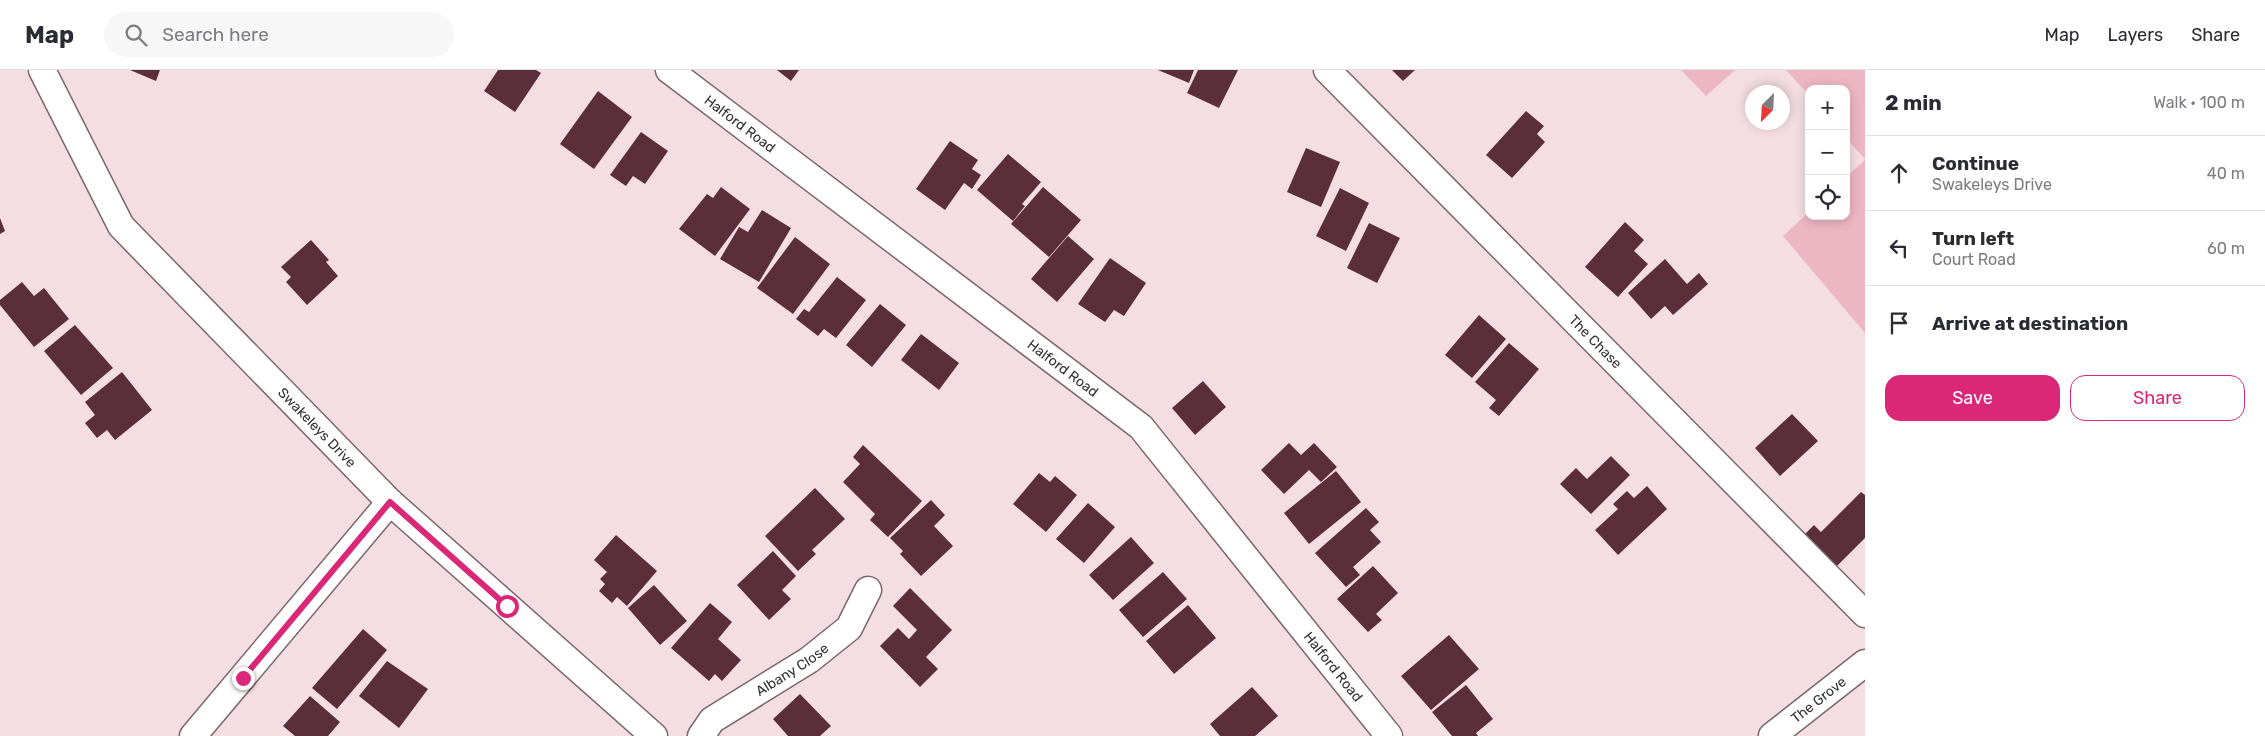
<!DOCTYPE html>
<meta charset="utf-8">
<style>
:root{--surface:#fff;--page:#f7f7f7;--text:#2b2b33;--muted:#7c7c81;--line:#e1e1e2;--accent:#db2777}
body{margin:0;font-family:Rubik,sans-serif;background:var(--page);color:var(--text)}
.controls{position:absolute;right:15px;top:15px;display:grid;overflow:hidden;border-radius:10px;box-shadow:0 2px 12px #0003}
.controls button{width:45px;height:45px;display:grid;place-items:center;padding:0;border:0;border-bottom:1px solid var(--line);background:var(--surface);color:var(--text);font:25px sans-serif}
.compass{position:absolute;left:1745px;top:15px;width:45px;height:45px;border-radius:50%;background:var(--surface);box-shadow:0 2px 12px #0003;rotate:204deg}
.stop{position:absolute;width:15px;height:15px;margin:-11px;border:4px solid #db2777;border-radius:50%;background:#fff}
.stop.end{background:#db2777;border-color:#fff;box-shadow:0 1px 5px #0008}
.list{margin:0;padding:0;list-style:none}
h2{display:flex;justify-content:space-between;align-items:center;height:65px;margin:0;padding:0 20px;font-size:21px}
h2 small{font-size:16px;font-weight:400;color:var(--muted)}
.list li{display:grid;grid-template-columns:32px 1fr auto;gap:15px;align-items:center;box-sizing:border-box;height:75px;padding:0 20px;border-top:1px solid var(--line)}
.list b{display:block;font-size:19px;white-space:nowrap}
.list p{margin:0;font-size:16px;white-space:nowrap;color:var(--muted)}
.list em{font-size:16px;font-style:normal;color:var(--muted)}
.actions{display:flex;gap:10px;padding:15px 20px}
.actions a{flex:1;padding:11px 0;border:1px solid var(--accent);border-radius:15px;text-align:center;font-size:18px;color:var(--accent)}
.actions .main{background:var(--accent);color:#fff}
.icon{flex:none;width:28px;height:28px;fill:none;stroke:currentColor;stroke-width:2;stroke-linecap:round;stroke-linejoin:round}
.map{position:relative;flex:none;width:1865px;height:666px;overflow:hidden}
header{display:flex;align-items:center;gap:30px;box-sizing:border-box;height:70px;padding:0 25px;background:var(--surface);border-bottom:1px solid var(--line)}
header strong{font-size:24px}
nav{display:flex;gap:28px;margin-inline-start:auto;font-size:18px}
.search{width:350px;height:45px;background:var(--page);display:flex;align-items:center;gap:12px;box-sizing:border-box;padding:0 18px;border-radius:28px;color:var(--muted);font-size:19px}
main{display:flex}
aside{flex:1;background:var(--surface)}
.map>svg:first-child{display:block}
</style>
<header>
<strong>Map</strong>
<div class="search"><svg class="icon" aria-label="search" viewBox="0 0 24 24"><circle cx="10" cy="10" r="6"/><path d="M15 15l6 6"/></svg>Search here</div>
<nav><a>Map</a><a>Layers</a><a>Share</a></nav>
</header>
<main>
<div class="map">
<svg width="1865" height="666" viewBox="0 0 1865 666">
<rect width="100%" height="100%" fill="#f4dee3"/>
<path fill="#edb6c3" d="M 1681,0 L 1735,0 L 1706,26 Z
M 1786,0 L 1865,0 L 1865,89 L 1846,68 L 1846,19 L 1809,19 L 1809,25 Z
M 1865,90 L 1865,263 L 1783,166 L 1809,142 L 1809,146 L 1846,146 L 1846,107 Z"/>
<path fill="#5a2e3a" d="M 130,0 L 160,0 L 156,11 Z
M 498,0 L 536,0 L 541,3 L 515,42 L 484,21 Z
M 777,0 L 799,0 L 791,11 Z
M 1158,0 L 1194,0 L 1189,13 Z
M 1198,0 L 1238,0 L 1219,38 L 1187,23 Z
M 1392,0 L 1415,0 L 1403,11 Z
M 598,21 L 632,47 L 594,99 L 560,74 Z
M 1526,41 L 1544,56 L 1537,64 L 1545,72 L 1512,108 L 1486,85 Z
M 641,62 L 668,81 L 645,114 L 633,106 L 626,116 L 610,105 Z
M 950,71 L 978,90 L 972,99 L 981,105 L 972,119 L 964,113 L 945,140 L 916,119 Z
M 1306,78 L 1340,92 L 1321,137 L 1287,122 Z
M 1008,84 L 1041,112 L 1022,134 L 1025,136 L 1013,151 L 977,120 Z
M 721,117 L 750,139 L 715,186 L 679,159 L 707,124 L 713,128 Z
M 1043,117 L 1081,150 L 1049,187 L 1011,154 Z
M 1340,118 L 1369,133 L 1346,181 L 1316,166 Z
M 762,140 L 791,158 L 759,212 L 720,189 L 739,157 L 748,162 Z
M 0,148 L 5,161 L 0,164 Z
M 1625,152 L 1644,170 L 1634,181 L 1648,194 L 1618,227 L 1585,197 Z
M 1369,153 L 1400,168 L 1377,213 L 1347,198 Z
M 1068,166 L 1094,189 L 1057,232 L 1031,209 Z
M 795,167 L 830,194 L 793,244 L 757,218 Z
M 311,170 L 329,190 L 326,192 L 338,206 L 307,235 L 286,212 L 291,207 L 281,197 Z
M 1110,188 L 1146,213 L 1124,246 L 1114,240 L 1105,252 L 1078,234 Z
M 1665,189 L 1687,214 L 1699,203 L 1708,214 L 1673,245 L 1665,236 L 1651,249 L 1628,223 Z
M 837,207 L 866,230 L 836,268 L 824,259 L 818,266 L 796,249 L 804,239 L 809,242 Z
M 22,212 L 34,226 L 44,218 L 69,249 L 34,277 L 0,235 L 0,230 Z
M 880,234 L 906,255 L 872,297 L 846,275 Z
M 1479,245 L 1506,269 L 1472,308 L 1445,285 Z
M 75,255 L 113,298 L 81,325 L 44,281 Z
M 921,264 L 959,293 L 939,320 L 901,290 Z
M 1509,273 L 1539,299 L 1499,346 L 1489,338 L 1496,330 L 1475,312 Z
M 122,302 L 152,340 L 115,370 L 107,360 L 97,368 L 85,353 L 95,345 L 85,332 Z
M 1203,311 L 1226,337 L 1195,365 L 1172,338 Z
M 1792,344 L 1818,371 L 1780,406 L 1755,378 Z
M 1289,373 L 1301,385 L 1314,373 L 1337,397 L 1321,412 L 1309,400 L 1284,424 L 1261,400 Z
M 863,375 L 922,431 L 888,467 L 870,450 L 875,444 L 843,412 L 860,394 L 853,387 Z
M 1611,386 L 1630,405 L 1591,444 L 1560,414 L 1576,398 L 1587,409 Z
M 1336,401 L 1361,432 L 1309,474 L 1284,443 Z
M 1039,403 L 1050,412 L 1055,406 L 1077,425 L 1046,462 L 1013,434 Z
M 1647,416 L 1667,439 L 1618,485 L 1595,460 L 1618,439 L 1613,434 L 1627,421 L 1634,428 Z
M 815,418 L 845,449 L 812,480 L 816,484 L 798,501 L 765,466 Z
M 1861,422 L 1865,425 L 1865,468 L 1835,498 L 1803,466 L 1814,455 L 1821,462 Z
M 931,430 L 945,445 L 934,456 L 953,476 L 921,506 L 900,484 L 903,481 L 890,468 Z
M 1088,433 L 1115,457 L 1084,493 L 1056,469 Z
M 1366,438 L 1379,452 L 1370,460 L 1381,472 L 1353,497 L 1360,505 L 1346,517 L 1315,483 Z
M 616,465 L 657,501 L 627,536 L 617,527 L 612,533 L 599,521 L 605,514 L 600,509 L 607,502 L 594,490 Z
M 1131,467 L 1154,493 L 1113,530 L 1089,505 Z
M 773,481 L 796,506 L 782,520 L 791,529 L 769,550 L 737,515 Z
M 1373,496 L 1398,523 L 1376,544 L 1382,550 L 1368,562 L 1337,529 Z
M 1163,502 L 1187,529 L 1143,567 L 1119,540 Z
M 654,515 L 687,551 L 660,575 L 628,538 Z
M 910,518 L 952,560 L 926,587 L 938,599 L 920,617 L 880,576 L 898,558 L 909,569 L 917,560 L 893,536 Z
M 710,533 L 732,552 L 718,569 L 741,590 L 722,611 L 715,604 L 709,611 L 671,578 Z
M 1188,535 L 1216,568 L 1174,604 L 1146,571 Z
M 363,559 L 387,580 L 337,639 L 312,618 Z
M 1449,565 L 1479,599 L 1431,640 L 1401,606 Z
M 387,591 L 428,619 L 399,658 L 359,626 Z
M 1466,615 L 1493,649 L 1476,663 L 1478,666 L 1452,666 L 1432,642 Z
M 1252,617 L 1278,646 L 1255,666 L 1220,666 L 1210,654 Z
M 800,624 L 831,656 L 820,666 L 788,666 L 773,649 Z
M 310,626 L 340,652 L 328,666 L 295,666 L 283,656 Z"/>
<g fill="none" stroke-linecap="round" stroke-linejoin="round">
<defs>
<g id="street">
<path id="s1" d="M 42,0 L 121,156 L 390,432 L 654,666"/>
<path id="s2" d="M 669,0 L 1141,357 L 1389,666"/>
<path id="s3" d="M 1327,0 L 1865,544"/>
<path d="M 193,666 L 390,432"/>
<path id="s4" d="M 701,666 L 712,650 L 809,590 L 849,558 L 868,520"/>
<path id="s5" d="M 1772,666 L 1865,593"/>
</g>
</defs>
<use href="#street" stroke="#7a676b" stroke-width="29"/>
<use href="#street" stroke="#fff" stroke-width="26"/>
</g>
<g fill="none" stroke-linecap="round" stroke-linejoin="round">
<path stroke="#db2777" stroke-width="6" d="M 243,608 L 390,432 L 507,536"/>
</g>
<g text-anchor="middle" stroke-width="5" stroke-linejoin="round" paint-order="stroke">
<g font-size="14" fill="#372f31" stroke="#fff">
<text dy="5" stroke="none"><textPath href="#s2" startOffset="89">Halford Road</textPath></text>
<text dy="5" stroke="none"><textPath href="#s3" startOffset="382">The Chase</textPath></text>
<text dy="5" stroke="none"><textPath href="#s2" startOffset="494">Halford Road</textPath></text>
<text dy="5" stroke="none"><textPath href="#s1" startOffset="456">Swakeleys Drive</textPath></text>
<text dy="5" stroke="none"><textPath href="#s2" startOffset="899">Halford Road</textPath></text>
<text dy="5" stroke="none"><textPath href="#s4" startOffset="114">Albany Close</textPath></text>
<text dy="5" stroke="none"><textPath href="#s5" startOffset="59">The Grove</textPath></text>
</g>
</g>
</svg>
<div class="controls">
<button>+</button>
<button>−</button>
<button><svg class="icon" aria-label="locate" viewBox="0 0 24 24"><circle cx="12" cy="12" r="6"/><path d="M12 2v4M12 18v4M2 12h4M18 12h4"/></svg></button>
</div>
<svg class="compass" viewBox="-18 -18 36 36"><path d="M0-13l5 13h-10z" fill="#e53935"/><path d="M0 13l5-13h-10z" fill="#7c7c81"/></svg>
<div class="stop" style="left:507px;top:536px"></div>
<div class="stop end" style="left:243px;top:608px"></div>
</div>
<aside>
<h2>2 min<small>Walk · 100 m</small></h2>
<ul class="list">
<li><svg class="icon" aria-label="ahead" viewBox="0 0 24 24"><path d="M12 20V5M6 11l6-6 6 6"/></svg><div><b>Continue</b><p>Swakeleys Drive</p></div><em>40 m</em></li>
<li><svg class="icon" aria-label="left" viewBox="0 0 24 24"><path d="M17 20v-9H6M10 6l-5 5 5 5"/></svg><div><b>Turn left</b><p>Court Road</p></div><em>60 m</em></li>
<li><svg class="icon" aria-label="arrive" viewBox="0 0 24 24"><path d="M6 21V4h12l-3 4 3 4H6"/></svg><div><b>Arrive at destination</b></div></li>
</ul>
<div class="actions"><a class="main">Save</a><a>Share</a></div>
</aside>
</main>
